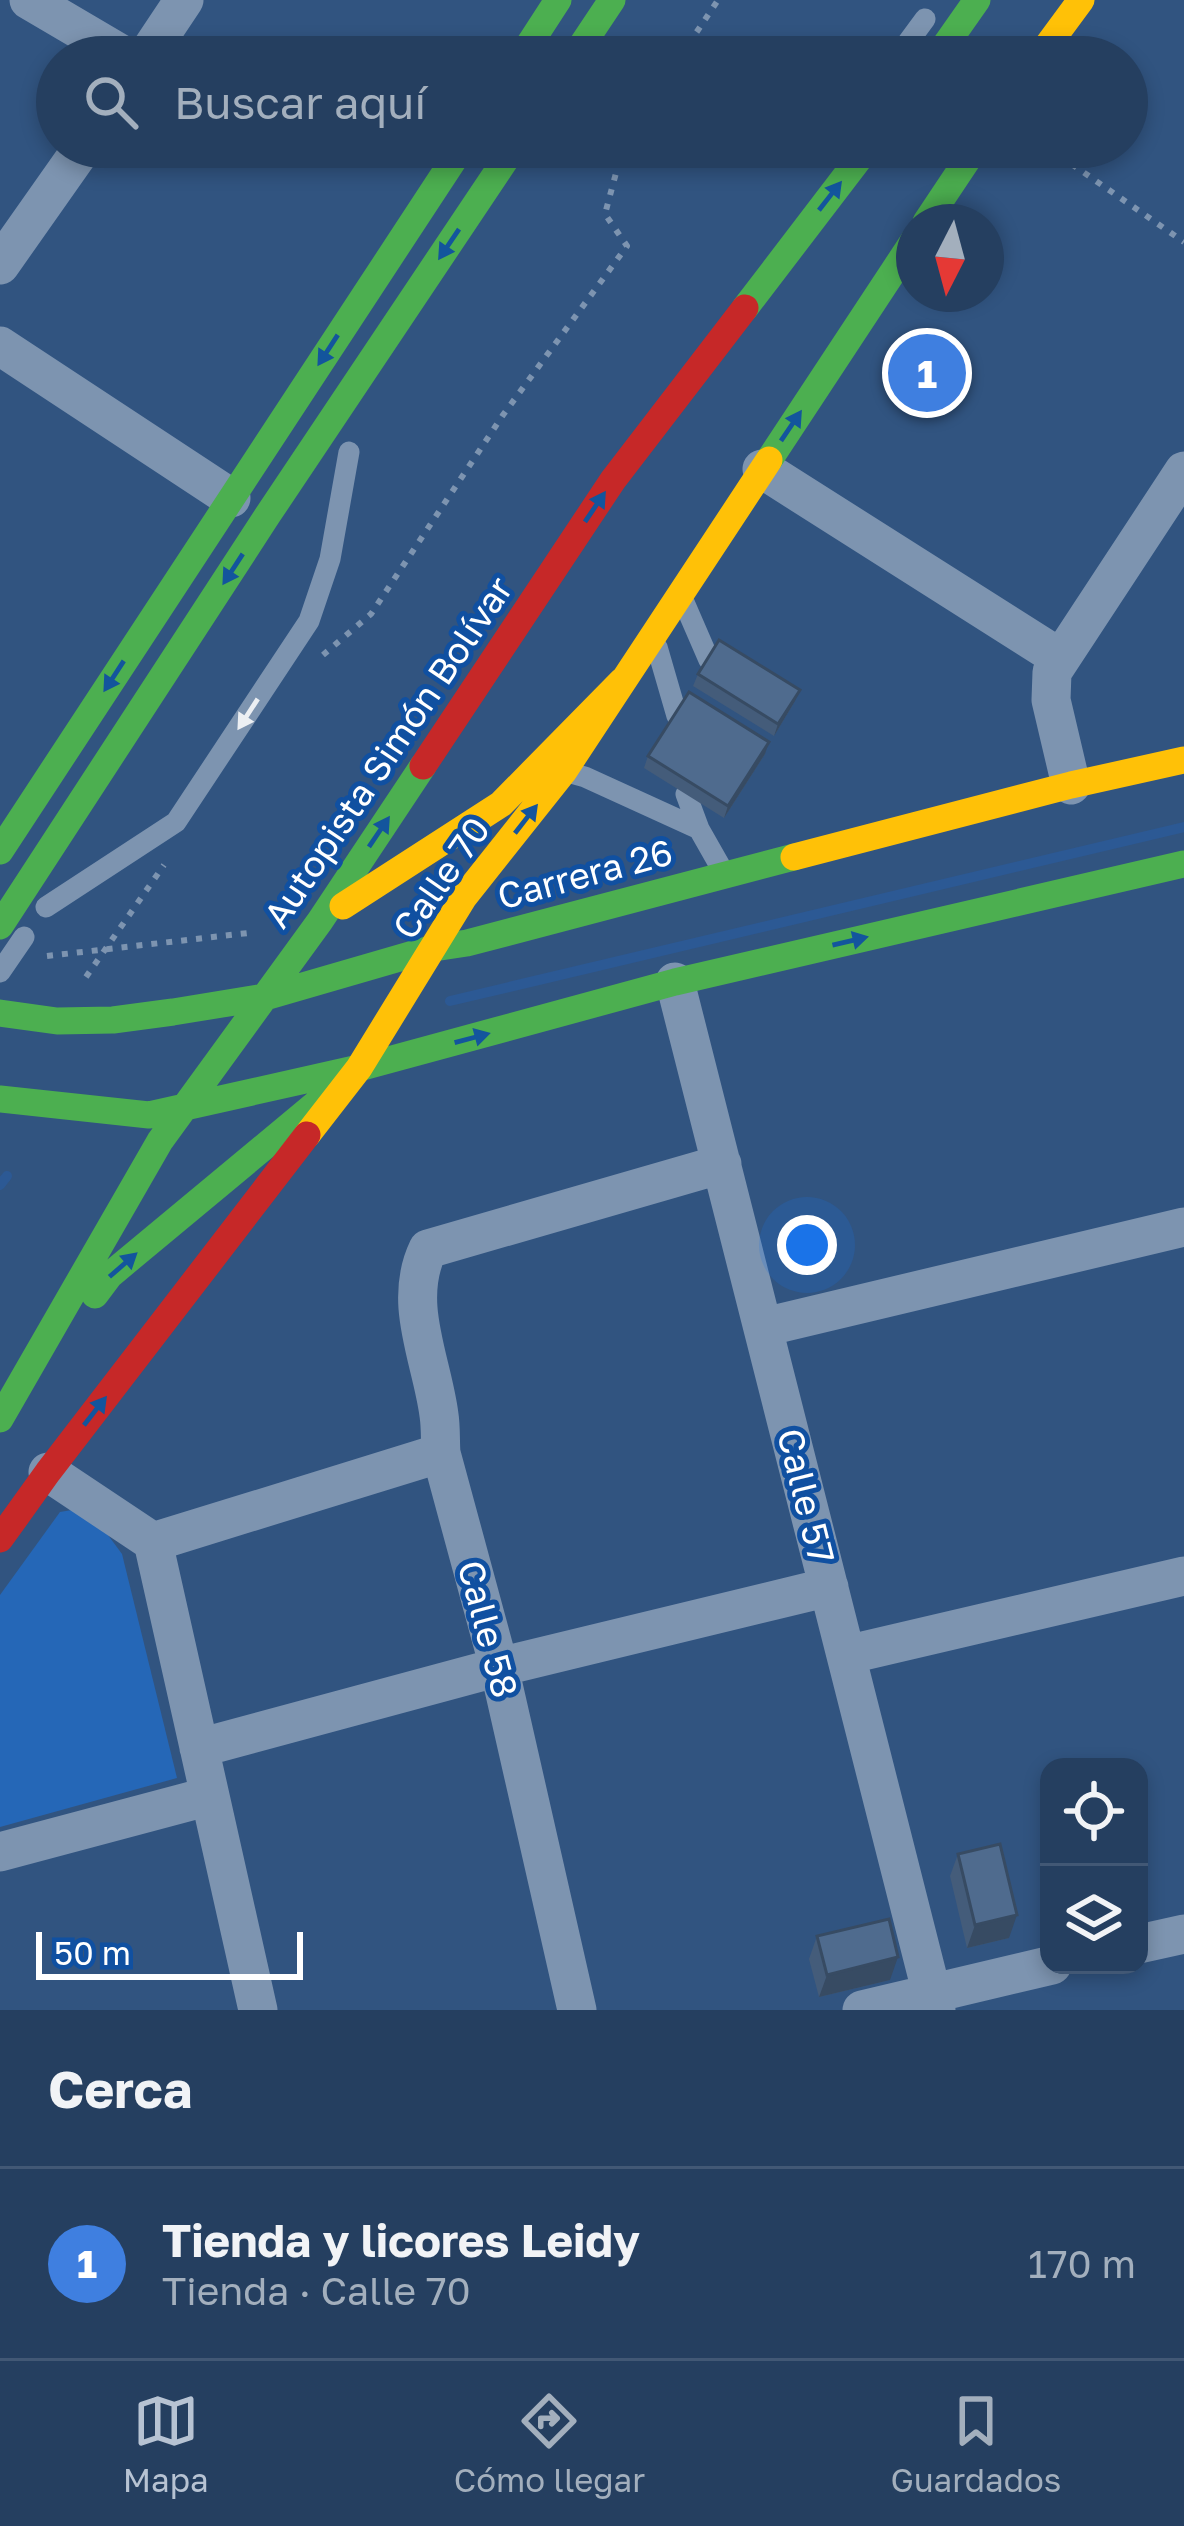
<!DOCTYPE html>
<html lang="es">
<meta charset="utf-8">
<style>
:root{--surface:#253f60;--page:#2d4666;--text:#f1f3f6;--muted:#a3afbd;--line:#425875;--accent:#b7c3d3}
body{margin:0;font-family:"Golos Text",sans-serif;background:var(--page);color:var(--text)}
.controls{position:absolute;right:36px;bottom:36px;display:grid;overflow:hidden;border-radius:24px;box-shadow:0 6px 18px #0003}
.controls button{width:108px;height:108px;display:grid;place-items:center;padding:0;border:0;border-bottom:3px solid var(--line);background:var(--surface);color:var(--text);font:60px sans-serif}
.compass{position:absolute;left:896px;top:204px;width:108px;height:108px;border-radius:50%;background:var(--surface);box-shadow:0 6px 18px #0003;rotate:186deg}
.scale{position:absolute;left:36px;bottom:30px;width:267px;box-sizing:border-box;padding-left:12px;border:6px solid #fff;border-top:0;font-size:33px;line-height:42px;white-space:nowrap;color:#fff;-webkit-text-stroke:9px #1050a1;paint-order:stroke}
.you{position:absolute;left:807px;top:1245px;width:42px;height:42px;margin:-30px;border:9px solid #fff;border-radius:50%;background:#1a73e8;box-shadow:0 0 0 18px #1a73e833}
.badge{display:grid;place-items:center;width:78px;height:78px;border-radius:50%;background:var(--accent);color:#fff;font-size:39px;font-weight:700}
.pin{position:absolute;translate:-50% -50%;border:6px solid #fff;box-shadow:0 3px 12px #0006}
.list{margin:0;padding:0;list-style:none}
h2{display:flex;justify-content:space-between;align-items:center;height:156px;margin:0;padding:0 48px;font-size:51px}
h2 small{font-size:39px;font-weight:400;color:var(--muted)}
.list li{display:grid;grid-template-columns:78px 1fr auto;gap:36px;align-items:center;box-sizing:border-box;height:192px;padding:0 48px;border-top:3px solid var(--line)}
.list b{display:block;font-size:45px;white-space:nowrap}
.list p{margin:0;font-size:39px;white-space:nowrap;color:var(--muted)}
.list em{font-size:39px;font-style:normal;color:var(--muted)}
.icon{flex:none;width:66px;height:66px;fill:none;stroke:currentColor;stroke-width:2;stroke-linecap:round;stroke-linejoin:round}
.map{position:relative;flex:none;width:1184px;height:2010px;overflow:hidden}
.search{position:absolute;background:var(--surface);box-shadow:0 6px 18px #0003;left:36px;right:36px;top:36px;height:132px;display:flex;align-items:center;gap:30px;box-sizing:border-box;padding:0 42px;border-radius:66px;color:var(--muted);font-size:45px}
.sheet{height:348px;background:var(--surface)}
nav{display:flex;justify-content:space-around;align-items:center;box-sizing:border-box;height:168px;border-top:3px solid var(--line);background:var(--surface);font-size:33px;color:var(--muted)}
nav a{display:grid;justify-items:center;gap:6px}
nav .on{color:var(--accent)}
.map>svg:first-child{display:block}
</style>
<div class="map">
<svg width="1184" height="2010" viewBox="0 0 1184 2010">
<rect width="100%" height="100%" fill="#315480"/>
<path fill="#2567b7" d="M 72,1510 L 105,1531 L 122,1554 L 177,1778 L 0,1827 L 0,1595 L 60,1512 Z"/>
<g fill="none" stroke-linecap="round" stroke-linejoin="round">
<path stroke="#2c5994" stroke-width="10" d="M 450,1001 L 1184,827
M 0,1185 L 7,1176"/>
<path stroke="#7d94b0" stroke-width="6" stroke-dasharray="6 9" stroke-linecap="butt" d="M 680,57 L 718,0
M 1047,147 L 1184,242
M 323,655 L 371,614 L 503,415 L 627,246 L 605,214 L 623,147
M 47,956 L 248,933
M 86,977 L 164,865"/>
<path stroke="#7d94b0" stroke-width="21" d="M 897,57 L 925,19
M 683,600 L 709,660
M 657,647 L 677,716
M 567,772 L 585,777 L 699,829
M 686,794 L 699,829 L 724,873
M 46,907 L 176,822 L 309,621 L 330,559 L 349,452
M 0,972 L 24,937"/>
<path stroke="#7d94b0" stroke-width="39" d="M 29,0 L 126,57
M 146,57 L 184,0
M 0,265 L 83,147
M 0,346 L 231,498
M 762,469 L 1060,658
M 1071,785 L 1051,700 L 1052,672 L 1184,471
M 675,982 L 936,2010
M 764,1327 L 1184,1227
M 48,1472 L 153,1542 L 258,2010
M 153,1542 L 441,1453
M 846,1655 L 1184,1576
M 199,1748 L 499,1667 L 829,1587
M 0,1852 L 210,1796
M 1139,1944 L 1184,1934
M 577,2010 L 499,1667 L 441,1453 C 440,1441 441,1428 439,1415 C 432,1360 402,1303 428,1249 L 722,1164
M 862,2010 L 1052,1965"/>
<path stroke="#4caf50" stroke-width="27" d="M 521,57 L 558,0
M 574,57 L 612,0
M 937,57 L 977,0
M 926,222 L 976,147
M 745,308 L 868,147
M 769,460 L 914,240
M 0,851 L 462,147
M 0,926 L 267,516 L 514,147
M 0,1013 L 57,1021 L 113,1020 L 173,1012 L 265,997 L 434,948 L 467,943 L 794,857
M 0,1099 L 149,1115 L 359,1068 L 675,982 L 1184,864
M 95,1295 L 110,1275 L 359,1068
M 0,1419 L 160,1141 L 320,921 L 423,766"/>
<path stroke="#ffc107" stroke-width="27" d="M 1039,57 L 1081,0
M 794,857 L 1071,785 L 1184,760
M 343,906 L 501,804 L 622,681
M 307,1135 L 359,1068 L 464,897 L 564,771 L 769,460"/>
<path stroke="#c62828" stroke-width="27" d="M 423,766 L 613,480 L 745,308
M 0,1539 L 48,1472 L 307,1135"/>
</g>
<path fill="#445c7a" d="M 698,674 L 795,701 L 774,736 L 693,686 Z
M 765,754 L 724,818 L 644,768 L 648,756 Z
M 958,1854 L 1009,1938 L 967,1948 L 950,1876 Z
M 817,1936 L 890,1980 L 819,1997 L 809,1959 Z"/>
<path fill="#374b63" d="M 800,690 L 795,701 L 774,736 L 778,724 Z
M 769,742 L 765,754 L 724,818 L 728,806 Z
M 1017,1915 L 1009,1938 L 967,1948 L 975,1925 Z
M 898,1957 L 890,1980 L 819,1997 L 827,1975 Z"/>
<path fill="#4f6b8e" stroke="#374b63" stroke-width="3" d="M 719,640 L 800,690 L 778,724 L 698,674 Z
M 689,692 L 769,742 L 728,806 L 648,756 Z
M 1000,1844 L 1017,1915 L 975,1925 L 958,1854 Z
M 889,1919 L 898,1957 L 827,1975 L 817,1936 Z"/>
<defs><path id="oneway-solid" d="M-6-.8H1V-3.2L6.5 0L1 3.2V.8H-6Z" transform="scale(3)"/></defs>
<g fill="#13559d">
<use href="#oneway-solid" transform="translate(830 196) rotate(-52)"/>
<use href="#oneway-solid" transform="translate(449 244) rotate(124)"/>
<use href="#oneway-solid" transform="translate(328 350) rotate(123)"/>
<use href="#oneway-solid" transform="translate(791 426) rotate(-56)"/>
<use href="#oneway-solid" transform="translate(595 507) rotate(-56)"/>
<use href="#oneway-solid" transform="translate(233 569) rotate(123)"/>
<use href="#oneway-solid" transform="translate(114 676) rotate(123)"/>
<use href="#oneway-solid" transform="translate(526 819) rotate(-52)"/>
<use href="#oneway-solid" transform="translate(379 832) rotate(-56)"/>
<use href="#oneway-solid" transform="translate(850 941) rotate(-13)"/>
<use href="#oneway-solid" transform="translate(472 1038) rotate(-15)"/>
<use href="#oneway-solid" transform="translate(123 1265) rotate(-41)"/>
<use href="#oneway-solid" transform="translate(95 1411) rotate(-52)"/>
</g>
<use fill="#eceff3" href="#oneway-solid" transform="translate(248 714) rotate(123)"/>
<g text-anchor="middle" stroke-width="10" stroke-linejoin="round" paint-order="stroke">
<g font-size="36" fill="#fff" stroke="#1050a1">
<text transform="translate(388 752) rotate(-56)" y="13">Autopista Simón Bolívar</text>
<text transform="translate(585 874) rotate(-15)" y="13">Carrera 26</text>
<text transform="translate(441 878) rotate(-55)" y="13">Calle 70</text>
<text transform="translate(806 1496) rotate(76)" y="13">Calle 57</text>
<text transform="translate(488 1629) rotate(75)" y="13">Calle 58</text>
</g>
</g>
</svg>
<div class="controls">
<button><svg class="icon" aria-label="locate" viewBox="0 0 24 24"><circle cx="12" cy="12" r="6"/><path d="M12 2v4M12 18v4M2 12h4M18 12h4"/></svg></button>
<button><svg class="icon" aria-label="layers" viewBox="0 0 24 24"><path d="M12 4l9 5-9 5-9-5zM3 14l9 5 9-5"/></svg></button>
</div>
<svg class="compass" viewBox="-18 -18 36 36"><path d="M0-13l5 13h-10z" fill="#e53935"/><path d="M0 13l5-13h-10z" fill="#a3afbd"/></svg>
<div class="scale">50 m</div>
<div class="you"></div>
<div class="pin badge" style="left:927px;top:373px;background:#3f7fe0">1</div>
<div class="search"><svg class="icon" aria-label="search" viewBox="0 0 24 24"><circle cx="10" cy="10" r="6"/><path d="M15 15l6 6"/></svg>Buscar aquí</div>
</div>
<section class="sheet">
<h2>Cerca<small></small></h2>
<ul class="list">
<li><span class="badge" style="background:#3f7fe0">1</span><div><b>Tienda y licores Leidy</b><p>Tienda · Calle 70</p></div><em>170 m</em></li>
</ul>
</section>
<nav>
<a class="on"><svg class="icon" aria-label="map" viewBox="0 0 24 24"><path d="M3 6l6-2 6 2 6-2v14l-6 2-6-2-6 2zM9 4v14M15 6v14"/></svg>Mapa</a>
<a><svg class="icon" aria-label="directions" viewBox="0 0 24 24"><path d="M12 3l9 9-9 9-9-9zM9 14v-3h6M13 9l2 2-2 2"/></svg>Cómo llegar</a>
<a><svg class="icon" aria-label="saved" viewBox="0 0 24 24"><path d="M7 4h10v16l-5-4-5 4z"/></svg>Guardados</a>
</nav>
